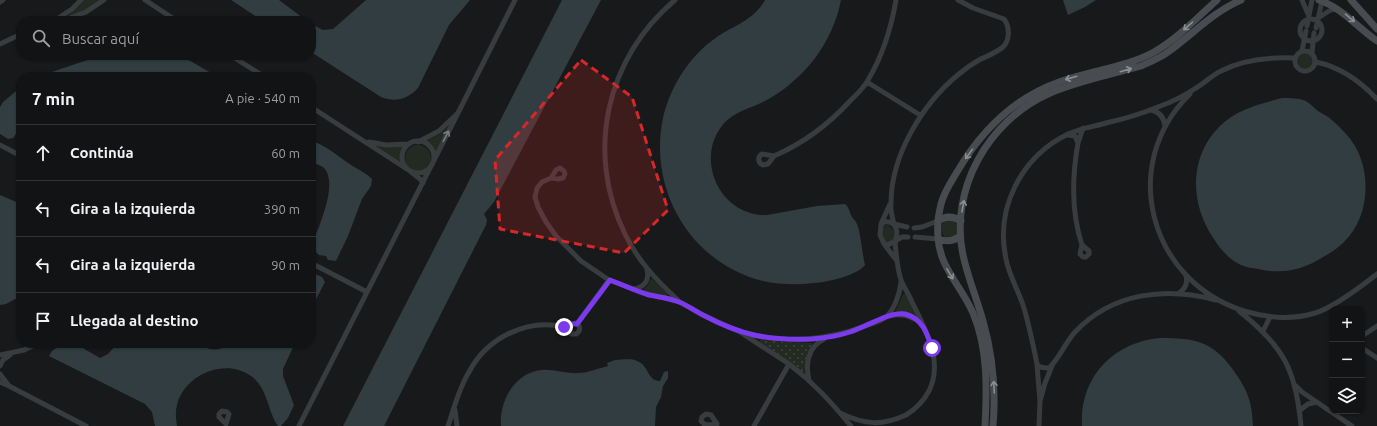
<!DOCTYPE html>
<html lang="es">
<meta charset="utf-8">
<style>
:root{--surface:#121314;--page:#1b1c1d;--text:#f1f3f6;--muted:#9c9ea0;--line:#313234}
body{margin:0;font-family:Ubuntu,sans-serif;background:var(--page);color:var(--text)}
.controls{position:absolute;right:12px;bottom:12px;display:grid;overflow:hidden;border-radius:8px;box-shadow:0 1px 3px #0004}
.controls button{width:36px;height:36px;display:grid;place-items:center;padding:0;border:0;border-bottom:1px solid var(--line);background:var(--surface);color:var(--text);font:20px sans-serif}
.stop{position:absolute;width:12px;height:12px;margin:-9px;border:3px solid #7c3aed;border-radius:50%;background:#fff}
.stop.end{background:#7c3aed;border-color:#fff;box-shadow:0 1px 4px #0008}
.list{margin:0;padding:0;list-style:none}
h2{display:flex;justify-content:space-between;align-items:center;height:52px;margin:0;padding:0 16px;font-size:17px}
h2 small{font-size:13px;font-weight:400;color:var(--muted)}
.list li{display:grid;grid-template-columns:26px 1fr auto;gap:12px;align-items:center;box-sizing:border-box;height:56px;padding:0 16px;border-top:1px solid var(--line)}
.list b{display:block;font-size:15px;white-space:nowrap}
.list em{font-size:13px;font-style:normal;color:var(--muted)}
.icon{flex:none;width:22px;height:22px;fill:none;stroke:currentColor;stroke-width:2;stroke-linecap:round;stroke-linejoin:round}
.map{position:relative;flex:none;width:1377px;height:426px;overflow:hidden}
.search{position:absolute;background:var(--surface);box-shadow:0 1px 3px #0004;left:16px;top:16px;width:300px;height:44px;display:flex;align-items:center;gap:10px;box-sizing:border-box;padding:0 14px;border-radius:16px;color:var(--muted);font-size:15px}
.panel{position:absolute;background:var(--surface);box-shadow:0 1px 3px #0004;left:16px;top:72px;width:300px;height:276px;border-radius:16px}
.map>svg:first-child{display:block}
</style>
<div class="map">
<svg width="1377" height="426" viewBox="0 0 1377 426">
<defs>
<pattern id="park-dots" width="8" height="8" patternUnits="userSpaceOnUse"><rect width="8" height="8" fill="#232a22"/><path d="M2 2h.1M6 6h.1" fill="none" stroke="#404640" stroke-width="1.8" stroke-linecap="round"/></pattern>
</defs>
<rect width="100%" height="100%" fill="#18191a"/>
<path fill="#232a22" d="M 84,0 L 102,0 L 89,9 L 65,18 L 80,5 Z
M1298 61a8 8 0 1 1 16 0a8 8 0 1 1-16 0Z
M 449,126 L 436,152 L 432,146 L 426,141 L 438,135 Z
M405 158a13 13 0 1 1 26 0a13 13 0 1 1-26 0Z
M 376,146 L 403,147 L 400,155 L 401,162 L 375,147 Z
M 947,219 L 956,221 L 957,233 L 955,236 L 947,239 C 940,234 939,224 947,219 Z
M 885,225 L 888,225 C 895,229 896,236 891,243 L 885,242 C 882,237 880,230 885,225 Z
M 652,279 L 668,294 L 667,297 L 644,291 L 644,289 L 648,285 L 650,280 Z
M 903,294 L 906,294 L 917,314 L 913,315 L 905,313 L 896,313 L 895,312 Z"/>
<path fill="url(#park-dots)" d="M 762,339 L 783,342 L 812,343 L 812,345 L 807,355 L 804,373 L 759,342 L 760,340 Z"/>
<path fill="#313d40" d="M 231,0 L 279,0 L 299,15 L 305,21 L 263,21 Z
M 366,0 L 470,0 L 449,25 L 418,88 C 408,99 395,103 381,97 L 311,52 L 311,24 L 323,30 L 333,29 Z
M 562,0 L 601,0 L 494,202 L 484,214 L 487,220 L 486,225 L 384,426 L 343,426 Z
M 765,0 L 841,0 C 833,43 803,81 765,101 C 749,109 732,112 721,127 C 695,163 722,217 767,215 L 817,206 L 845,204 C 849,207 849,211 851,215 C 852,218 855,220 856,222 C 861,231 862,254 865,265 C 856,276 828,282 814,283 C 797,285 780,285 763,281 C 690,263 648,189 663,118 C 671,83 693,51 723,33 C 739,24 756,17 765,0 Z
M 1063,0 L 1096,0 L 1085,7 L 1068,15 Z
M 102,55 L 180,55 L 218,77 L 37,77 Z
M 21,87 L 21,127 L 13,138 L 8,139 L 0,134 L 0,107 L 3,102 Z
M 1282,98 C 1290,98 1299,98 1306,101 C 1311,104 1314,108 1318,111 C 1323,114 1328,116 1333,121 C 1341,128 1349,136 1355,146 C 1372,175 1369,219 1343,243 C 1337,249 1330,253 1323,257 C 1305,269 1284,274 1263,270 C 1255,268 1246,268 1239,264 C 1229,259 1220,249 1214,239 C 1190,205 1188,157 1220,126 C 1237,109 1260,104 1282,98 Z
M 311,141 C 326,145 339,157 351,165 C 359,170 366,173 372,179 L 371,186 L 362,199 L 348,236 L 336,261 L 328,260 L 326,256 L 319,255 L 313,249 C 312,241 316,234 319,227 C 324,212 337,180 323,167 C 320,165 315,164 311,162 Z
M 0,195 L 21,204 L 21,296 L 6,304 L 0,305 Z
M 311,272 L 322,277 L 325,282 L 311,309 Z
M 1160,338 C 1195,338 1213,341 1234,371 C 1248,391 1252,402 1253,426 L 1082,426 C 1079,378 1113,342 1160,338 Z
M 63,343 L 74,343 L 100,358 L 108,354 L 118,343 L 198,343 C 209,352 220,351 232,343 L 295,343 L 283,369 L 283,376 L 294,405 L 288,418 L 281,426 L 278,426 C 267,410 268,388 251,376 C 225,357 184,375 177,405 C 175,412 176,419 177,426 L 155,426 L 152,412 L 145,404 L 49,356 L 52,351 Z
M 615,360 C 622,360 631,358 637,361 C 649,365 647,381 660,381 L 664,372 L 668,371 L 668,378 L 663,386 L 661,397 L 656,407 L 655,426 L 501,426 C 499,401 515,372 542,370 C 554,369 566,374 578,373 C 588,373 599,368 608,366 L 607,363 Z"/>
<g fill="none" stroke-linecap="round" stroke-linejoin="round">
<path stroke="#393c3f" stroke-width="5" d="M 145,0 L 177,21
M 675,0 C 606,58 585,153 625,234 C 638,261 657,281 678,300
M 1302,0 L 1308,14
M 0,2 L 3,0
M 1318,18 L 1329,11 L 1337,8
M1300 30a11 11 0 1 1 22 0a11 11 0 1 1-22 0Z
M 54,21 L 72,9 L 81,0
M 62,21 L 86,12 L 104,0
M 1307,26 L 1312,0
M 1316,28 L 1322,1
M 0,44 L 21,34
M1295 61a10 10 0 1 1 20 0a10 10 0 1 1-20 0Z
M 1302,51 L 1306,31
M 1312,53 L 1314,33
M 230,55 L 265,77
M 1316,62 C 1340,67 1360,81 1377,99
M 867,82 L 920,115
M 1190,94 C 1118,164 1149,281 1244,311 C 1267,318 1292,320 1315,313 C 1332,308 1363,285 1377,274
M 311,107 L 410,171 L 420,179 L 423,183
M 1151,110 C 1160,112 1164,117 1165,126
M 458,113 L 515,0
M 1068,135 L 1075,136 L 1078,143 L 1083,128
M402 157a16 16 0 1 1 32 0a16 16 0 1 1-32 0Z
M 369,142 L 386,145 L 409,144
M 1078,143 C 1072,177 1071,212 1082,245
M 0,145 L 21,156
M 762,154 L 774,156 L 768,164 L 763,165 C 758,163 757,157 762,154 Z
M 774,156 C 804,143 828,125 850,101 C 856,95 864,88 868,80 C 883,55 891,29 896,0
M 560,168 L 564,171 L 565,174 L 563,178 L 558,179 L 551,178 L 556,170 Z
M 551,178 L 542,182 L 537,188 L 535,197 L 538,207 L 546,222 L 556,236 L 581,261 L 609,280 L 647,294 L 678,301 L 703,315 L 740,332 L 789,364 L 754,426
M 884,222 C 896,220 899,232 895,241 L 888,245 L 884,244 L 880,235 L 881,225 Z
M 881,224 L 890,204
M 907,227 L 894,224 C 892,217 890,210 891,203 C 891,155 923,103 959,74 C 965,69 972,64 979,60 C 987,56 996,53 1003,47 C 1010,40 1010,27 1004,19 L 973,8 L 958,0
M 914,228 L 922,227 L 938,221
M 915,237 L 938,239
M 884,244 L 897,261
M 1082,245 L 1089,251 L 1089,254 L 1086,257 L 1083,257 L 1080,254 Z
M 311,263 L 367,292
M 633,289 C 643,288 650,281 647,270
M 1179,293 C 1185,289 1188,284 1186,276
M 1216,300 C 1165,287 1113,292 1075,332 C 1065,343 1060,357 1050,367 L 1047,368 L 1040,367 L 1037,364 C 1033,344 1029,324 1023,305 C 1018,290 1009,275 1006,259 C 995,208 1021,157 1068,134 C 1081,128 1093,127 1106,123 C 1124,119 1141,114 1158,107 C 1172,102 1184,96 1196,88 C 1205,83 1212,75 1221,71 C 1244,59 1269,57 1295,58
M 1239,311 C 1283,346 1296,369 1301,426
M 887,316 C 900,313 908,315 920,322
M 575,323 C 581,325 581,331 576,334 L 571,334 L 564,327 Z
M 577,324 L 609,280
M 1263,331 L 1270,317
M 745,333 C 784,344 827,340 865,326 C 872,324 882,321 887,316 C 895,308 900,293 901,282
M 1362,336 L 1377,326
M 1362,348 L 1377,358
M 0,355 L 24,350 L 39,343
M 789,364 C 814,383 831,402 851,426
M 1037,365 L 1040,401 L 1045,383 L 1052,366
M 0,366 L 3,360 L 10,355
M 0,374 L 9,386 L 0,382
M 809,380 C 805,364 808,347 824,339
M 9,386 L 86,426
M 1296,386 L 1302,392 L 1352,426
M 455,410 L 457,426
M 222,411 L 227,412 L 229,414 L 226,424 L 219,417 L 219,414 Z
M 1299,411 L 1308,404 L 1317,402
M 840,413 C 865,425 882,426 906,415 C 916,409 924,400 929,391 C 944,360 925,329 912,302 C 909,294 904,288 901,280 C 897,268 896,254 895,241 L 902,237 L 908,237
M 706,414 L 711,415 L 717,424 L 708,425 L 704,424 L 701,421 L 702,417 Z
M 299,426 L 458,113 L 439,131 L 418,142
M 448,426 C 454,408 459,388 469,372 C 487,338 527,318 564,327
M 1039,426 L 1040,401"/>
<path stroke="#484b4f" stroke-width="7" d="M 1319,0 C 1342,8 1357,27 1377,41
M 1351,0 L 1377,29
M 938,221 C 945,216 953,216 961,221
M 938,239 C 946,242 953,242 960,236
M 985,426 C 987,388 988,349 973,313 C 962,287 939,267 938,237 C 937,226 938,215 941,204 C 944,192 951,182 957,172 C 981,131 1014,98 1059,82 C 1089,71 1127,67 1154,52 C 1177,39 1197,18 1217,0
M 993,426 C 996,391 993,356 983,321 C 977,299 968,278 963,255 C 949,190 988,121 1048,94 C 1077,81 1110,75 1141,66 C 1150,62 1160,58 1168,52 C 1193,34 1213,12 1241,0"/>
</g>
<defs><path id="oneway-shaft" d="M-6 0H5M1.5-3L5.5 0L1.5 3" fill="none" stroke-width="1.6" stroke-linecap="round" stroke-linejoin="round"/></defs>
<g stroke="#888f95">
<use href="#oneway-shaft" transform="translate(1350 18) rotate(40)"/>
<use href="#oneway-shaft" transform="translate(1188 26) rotate(139)"/>
<use href="#oneway-shaft" transform="translate(1126 70) rotate(-16)"/>
<use href="#oneway-shaft" transform="translate(1071 78) rotate(164)"/>
<use href="#oneway-shaft" transform="translate(969 154) rotate(126)"/>
<use href="#oneway-shaft" transform="translate(963 206) rotate(-80)"/>
<use href="#oneway-shaft" transform="translate(950 274) rotate(59)"/>
<use href="#oneway-shaft" transform="translate(994 387) rotate(-93)"/>
</g>
<use stroke="#787d83" href="#oneway-shaft" transform="translate(446 136) rotate(-63)"/>
<g fill="none" stroke-linecap="round" stroke-linejoin="round">
<path stroke="#7c3aed" stroke-width="5" d="M 564,327 L 572,324 L 577,324 L 610,280 C 623,285 636,291 649,295 C 659,297 670,298 679,302 C 687,305 695,311 703,315 C 740,335 769,341 812,339 C 824,338 838,336 850,332 C 866,327 890,311 905,314 C 922,318 927,333 932,348"/>
</g>
<path fill="#d62828" fill-opacity="0.2" stroke="#d62828" stroke-width="3" stroke-dasharray="8 5" stroke-linejoin="round" d="M 581,60 L 632,97 L 668,210 L 624,253 L 500,229 L 495,160 Z"/>
</svg>
<div class="controls">
<button>+</button>
<button>−</button>
<button><svg class="icon" aria-label="layers" viewBox="0 0 24 24"><path d="M12 4l9 5-9 5-9-5zM3 14l9 5 9-5"/></svg></button>
</div>
<div class="stop" style="left:932px;top:348px"></div>
<div class="stop end" style="left:564px;top:327px"></div>
<div class="search"><svg class="icon" aria-label="search" viewBox="0 0 24 24"><circle cx="10" cy="10" r="6"/><path d="M15 15l6 6"/></svg>Buscar aquí</div>
<section class="panel">
<h2>7 min<small>A pie · 540 m</small></h2>
<ul class="list">
<li><svg class="icon" aria-label="ahead" viewBox="0 0 24 24"><path d="M12 20V5M6 11l6-6 6 6"/></svg><div><b>Continúa</b></div><em>60 m</em></li>
<li><svg class="icon" aria-label="left" viewBox="0 0 24 24"><path d="M17 20v-9H6M10 6l-5 5 5 5"/></svg><div><b>Gira a la izquierda</b></div><em>390 m</em></li>
<li><svg class="icon" aria-label="left" viewBox="0 0 24 24"><path d="M17 20v-9H6M10 6l-5 5 5 5"/></svg><div><b>Gira a la izquierda</b></div><em>90 m</em></li>
<li><svg class="icon" aria-label="arrive" viewBox="0 0 24 24"><path d="M6 21V4h12l-3 4 3 4H6"/></svg><div><b>Llegada al destino</b></div></li>
</ul>
</section>
</div>
